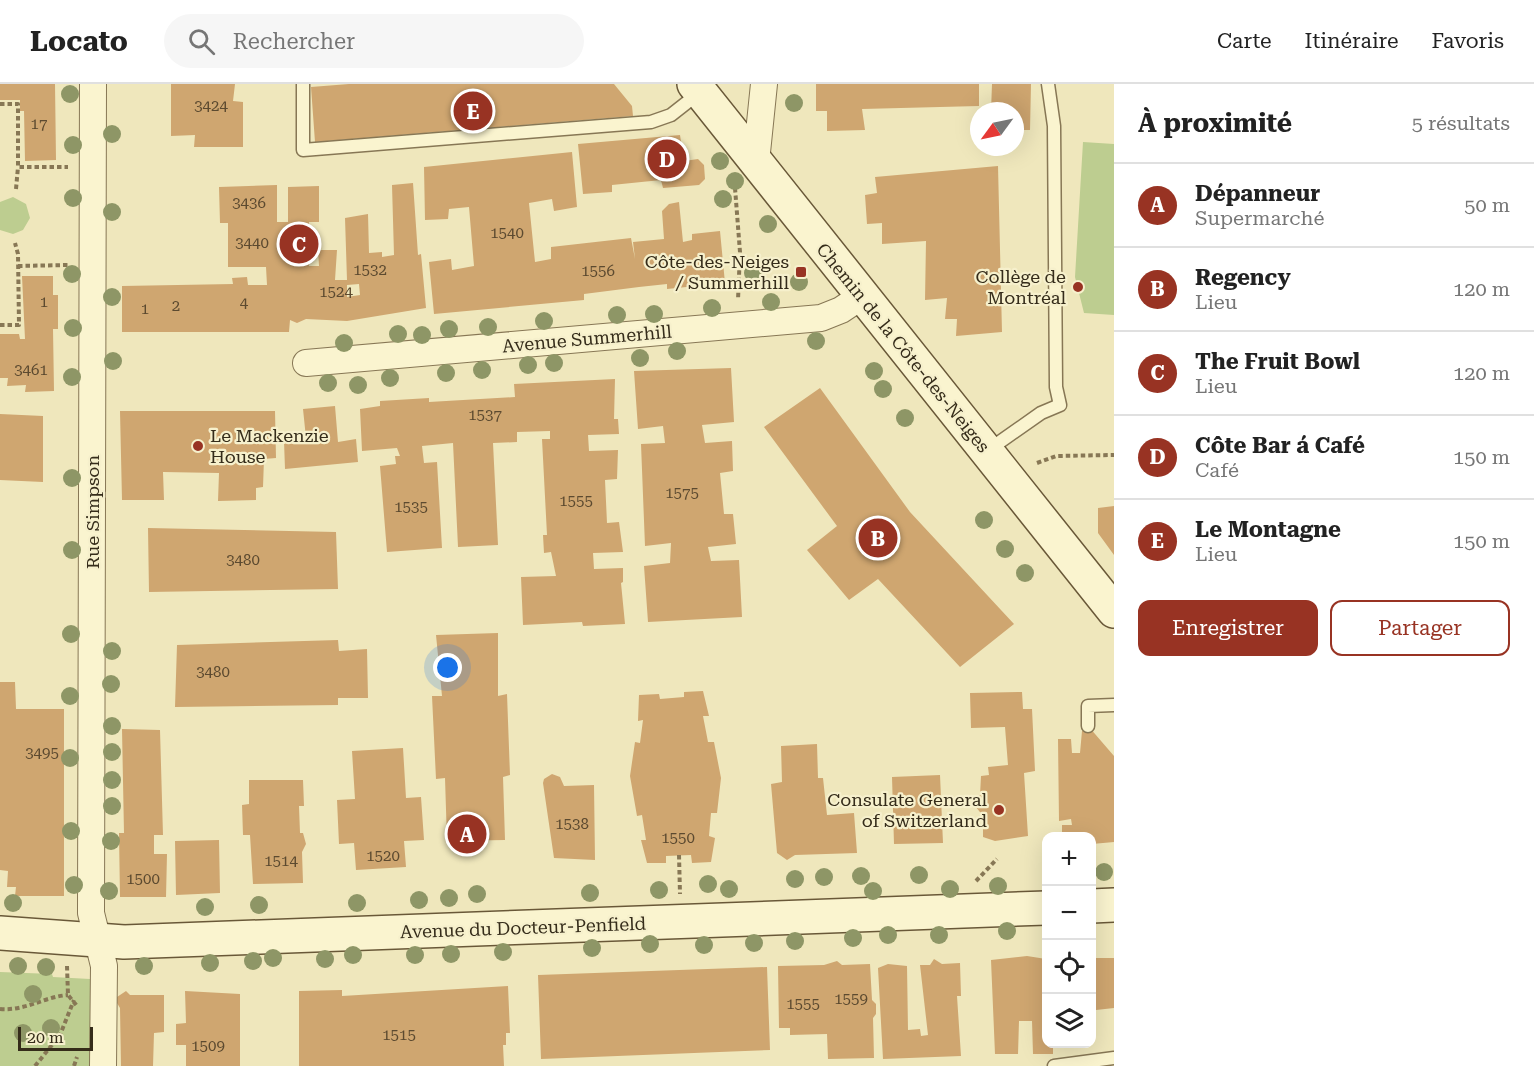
<!DOCTYPE html>
<html lang="fr">
<meta charset="utf-8">
<style>
:root{--surface:#fff;--page:#f6f6f6;--text:#222;--muted:#767676;--line:#e0e0e0;--accent:#983323}
body{margin:0;font-family:"Roboto Serif",serif;background:var(--page);color:var(--text)}
.controls{position:absolute;right:18px;bottom:18px;display:grid;overflow:hidden;border-radius:12px;box-shadow:0 6px 24px #0002}
.controls button{width:54px;height:54px;display:grid;place-items:center;padding:0;border:0;border-bottom:2px solid var(--line);background:var(--surface);color:var(--text);font:30px sans-serif}
.compass{position:absolute;left:970px;top:18px;width:54px;height:54px;border-radius:50%;background:var(--surface);box-shadow:0 6px 24px #0002;rotate:237deg}
.scale{position:absolute;left:18px;bottom:15px;width:75px;box-sizing:border-box;padding-left:6px;border:3px solid #352c1a;border-top:0;font-size:16px;line-height:21px;white-space:nowrap;color:#352c1a;-webkit-text-stroke:4px #f6f0cc;paint-order:stroke}
.you{position:absolute;left:448px;top:584px;width:21px;height:21px;margin:-15px;border:4px solid #fff;border-radius:50%;background:#1a73e8;box-shadow:0 0 0 9px #1a73e833}
.badge{display:grid;place-items:center;width:39px;height:39px;border-radius:50%;background:var(--accent);color:#fff;font-size:20px;font-weight:700}
.pin{position:absolute;translate:-50% -50%;border:3px solid #fff;box-shadow:0 2px 6px #0006}
.list{margin:0;padding:0;list-style:none}
h2{display:flex;justify-content:space-between;align-items:center;height:78px;margin:0;padding:0 24px;font-size:26px}
h2 small{font-size:20px;font-weight:400;color:var(--muted)}
.list li{display:grid;grid-template-columns:39px 1fr auto;gap:18px;align-items:center;box-sizing:border-box;height:84px;padding:0 24px;border-top:2px solid var(--line)}
.list b{display:block;font-size:22px;white-space:nowrap}
.list p{margin:0;font-size:20px;white-space:nowrap;color:var(--muted)}
.list em{font-size:20px;font-style:normal;color:var(--muted)}
.actions{display:flex;gap:12px;padding:18px 24px}
.actions a{flex:1;padding:14px 0;border:2px solid var(--accent);border-radius:12px;text-align:center;font-size:21px;color:var(--accent)}
.actions .main{background:var(--accent);color:#fff}
.icon{flex:none;width:33px;height:33px;fill:none;stroke:currentColor;stroke-width:2;stroke-linecap:round;stroke-linejoin:round}
.map{position:relative;flex:none;width:1114px;height:982px;overflow:hidden}
header{display:flex;align-items:center;gap:36px;box-sizing:border-box;height:84px;padding:0 30px;background:var(--surface);border-bottom:2px solid var(--line)}
header strong{font-size:28px}
nav{display:flex;gap:33px;margin-inline-start:auto;font-size:21px}
.search{width:420px;height:54px;background:var(--page);display:flex;align-items:center;gap:15px;box-sizing:border-box;padding:0 21px;border-radius:33px;color:var(--muted);font-size:22px}
main{display:flex}
aside{flex:1;background:var(--surface)}
.map>svg:first-child{display:block}
</style>
<header>
<strong>Locato</strong>
<div class="search"><svg class="icon" aria-label="search" viewBox="0 0 24 24"><circle cx="10" cy="10" r="6"/><path d="M15 15l6 6"/></svg>Rechercher</div>
<nav><a>Carte</a><a>Itinéraire</a><a>Favoris</a></nav>
</header>
<main>
<div class="map">
<svg width="1114" height="982" viewBox="0 0 1114 982">
<rect width="100%" height="100%" fill="#efe7bc"/>
<path fill="#bdcd90" d="M 1083,58 L 1114,60 L 1114,231 L 1084,229 L 1075,193 Z
M 13,113 L 26,120 L 30,134 L 23,146 L 13,150 L 0,146 L 0,118 Z
M 0,888 L 52,890 L 53,893 L 90,895 L 91,982 L 0,982 Z"/>
<path fill="#cfa670" fill-rule="evenodd" d="M 0,0 L 55,0 L 56,76 L 25,77 L 24,27 L 20,27 L 20,16 L 0,16 Z
M 171,0 L 235,0 L 233,17 L 243,18 L 243,63 L 194,63 L 195,51 L 171,52 Z
M 349,0 L 614,0 L 632,22 L 633,32 L 315,58 L 311,3 Z
M 816,0 L 979,0 L 979,22 L 862,25 L 865,46 L 827,47 L 827,27 L 816,27 Z
M 992,0 L 1031,0 L 1030,46 L 1015,46 L 1015,27 L 991,27 Z
M 680,51 L 684,77 L 698,75 L 704,81 L 705,95 L 699,101 L 663,104 L 661,96 L 612,101 L 612,108 L 583,110 L 578,60 Z
M 572,68 L 577,123 L 554,127 L 552,115 L 529,119 L 535,178 L 551,175 L 551,163 L 631,154 L 635,175 L 633,158 L 664,155 L 662,127 L 669,120 L 679,118 L 683,158 L 692,156 L 692,150 L 720,147 L 725,199 L 667,205 L 667,200 L 639,203 L 584,210 L 584,216 L 434,230 L 429,178 L 451,175 L 452,186 L 474,182 L 469,123 L 449,125 L 448,135 L 425,136 L 424,83 Z
M 998,82 L 1002,248 L 956,252 L 957,235 L 945,235 L 947,214 L 925,216 L 926,157 L 882,160 L 882,139 L 867,140 L 865,111 L 877,109 L 875,93 Z
M 413,99 L 418,171 L 421,170 L 426,224 L 347,237 L 306,235 L 297,239 L 290,236 L 289,248 L 122,248 L 122,202 L 233,200 L 232,194 L 247,193 L 248,201 L 267,201 L 266,183 L 228,183 L 228,139 L 220,139 L 219,103 L 277,101 L 277,138 L 288,138 L 288,103 L 319,102 L 319,138 L 309,138 L 309,182 L 319,182 L 318,166 L 337,166 L 335,196 L 347,196 L 345,134 L 368,130 L 369,169 L 382,168 L 382,173 L 394,171 L 392,101 ZM 359,200 L 360,211 L 347,213 L 347,201 Z
M 22,192 L 53,192 L 53,211 L 58,211 L 58,245 L 53,245 L 54,307 L 25,308 L 26,301 L 7,302 L 8,294 L 0,294 L 0,250 L 19,250 L 20,255 L 25,255 Z
M 731,284 L 734,338 L 702,341 L 705,359 L 732,357 L 733,387 L 720,389 L 724,430 L 733,430 L 736,460 L 708,463 L 711,477 L 739,476 L 742,533 L 648,538 L 644,482 L 670,479 L 671,459 L 645,462 L 641,360 L 665,359 L 663,342 L 638,345 L 634,287 Z
M 615,295 L 614,335 L 618,335 L 619,350 L 588,351 L 589,367 L 618,366 L 617,395 L 605,396 L 607,439 L 619,438 L 623,468 L 593,469 L 594,485 L 623,484 L 623,498 L 621,499 L 625,540 L 583,542 L 582,538 L 523,541 L 521,493 L 556,492 L 551,468 L 544,469 L 543,451 L 547,451 L 542,355 L 550,355 L 550,347 L 517,348 L 517,358 L 493,359 L 498,461 L 458,463 L 453,359 L 422,362 L 424,379 L 437,378 L 442,464 L 387,468 L 380,382 L 396,380 L 395,372 L 400,372 L 397,364 L 362,367 L 360,325 L 380,322 L 380,317 L 429,314 L 429,318 L 515,313 L 514,300 Z
M 820,304 L 910,428 L 1014,540 L 960,583 L 878,495 L 849,516 L 807,466 L 837,442 L 764,343 Z
M 335,322 L 338,358 L 356,355 L 358,378 L 285,385 L 284,357 L 306,354 L 303,325 Z
M 120,327 L 275,327 L 276,374 L 264,375 L 263,403 L 256,404 L 256,416 L 218,417 L 219,389 L 163,388 L 164,416 L 122,416 Z
M 0,330 L 43,332 L 43,398 L 0,396 Z
M 1114,422 L 1114,471 L 1098,449 L 1098,424 Z
M 148,444 L 336,448 L 338,505 L 149,508 Z
M 498,549 L 498,612 L 507,610 L 510,691 L 503,693 L 505,756 L 447,757 L 445,694 L 436,695 L 432,612 L 442,612 L 436,551 Z
M 338,556 L 339,567 L 367,565 L 368,614 L 338,614 L 338,621 L 175,623 L 177,561 Z
M 0,598 L 15,598 L 16,625 L 64,625 L 64,812 L 15,812 L 16,803 L 7,803 L 8,787 L 0,786 Z
M 703,607 L 709,632 L 703,632 L 708,658 L 714,658 L 721,694 L 717,729 L 711,729 L 709,752 L 715,754 L 711,778 L 692,779 L 691,771 L 666,772 L 666,779 L 647,779 L 641,756 L 646,756 L 642,731 L 637,732 L 630,692 L 635,658 L 640,659 L 643,636 L 638,637 L 639,611 L 659,610 L 660,615 L 684,613 L 684,608 Z
M 1022,608 L 1023,625 L 1032,625 L 1035,687 L 1024,689 L 1028,752 L 995,757 L 983,753 L 983,732 L 976,723 L 976,714 L 980,711 L 981,692 L 989,691 L 988,683 L 1008,681 L 1005,643 L 971,644 L 970,609 Z
M 1089,643 L 1114,672 L 1114,758 L 1092,760 L 1092,752 L 1062,752 L 1062,741 L 1072,741 L 1071,735 L 1059,737 L 1058,655 L 1071,655 L 1072,669 L 1080,669 L 1082,647 Z
M 122,645 L 160,646 L 163,751 L 154,751 L 154,770 L 167,770 L 166,813 L 120,813 L 119,749 L 124,749 Z
M 817,660 L 818,694 L 823,694 L 827,731 L 854,729 L 857,769 L 795,771 L 787,776 L 777,769 L 771,700 L 782,698 L 781,662 Z
M 403,664 L 406,714 L 421,713 L 424,756 L 404,757 L 406,783 L 356,786 L 354,759 L 339,760 L 337,716 L 355,715 L 352,667 Z
M 552,690 L 560,693 L 564,702 L 594,701 L 595,776 L 554,774 L 543,699 L 544,695 Z
M 940,691 L 943,759 L 894,760 L 892,693 Z
M 249,696 L 303,696 L 304,722 L 299,722 L 300,749 L 303,749 L 306,760 L 302,768 L 303,799 L 253,800 L 250,751 L 243,751 L 242,721 L 249,720 Z
M 219,756 L 220,809 L 176,811 L 175,757 Z
M 1027,872 L 1046,875 L 1046,960 L 1053,960 L 1053,970 L 1033,970 L 1032,937 L 1019,937 L 1018,970 L 995,970 L 991,876 Z
M 1092,874 L 1114,874 L 1114,924 L 1096,926 L 1096,950 L 1092,950 Z
M 934,875 L 942,880 L 960,879 L 961,912 L 957,912 L 961,972 L 883,975 L 878,884 L 888,880 L 907,882 L 908,946 L 920,945 L 921,952 L 928,951 L 920,881 L 930,881 Z
M 837,877 L 842,881 L 870,880 L 872,916 L 876,920 L 876,930 L 873,934 L 874,974 L 828,975 L 827,950 L 790,951 L 790,944 L 779,944 L 778,882 L 824,881 Z
M 767,883 L 770,966 L 541,975 L 538,891 Z
M 508,902 L 510,949 L 506,949 L 506,961 L 503,961 L 504,982 L 299,982 L 299,907 L 342,906 L 342,912 Z
M 126,907 L 130,911 L 164,911 L 164,948 L 154,949 L 153,982 L 121,982 L 120,924 L 117,919 L 117,913 Z
M 185,907 L 240,910 L 240,982 L 186,982 L 186,961 L 176,961 L 176,940 L 186,939 Z"/>
<g fill="none" stroke-linecap="round" stroke-linejoin="round">
<defs>
<path id="lane" d="M 303,0 L 303,66 L 651,38 L 671,31 L 699,9
M 987,367 L 1041,329 L 1060,321 L 1056,303 L 1054,42 L 1048,0
M 1088,642 L 1088,622 L 1114,621
M 1054,982 L 1114,974"/>
<path id="street" d="M 93,0 L 91,829 L 104,882 L 103,982
M 756,78 L 764,0
M 306,279 L 821,234 L 841,226 L 862,212"/>
<path id="secondary" d="M 694,0 L 1114,527
M 1092,822 L 1114,821
M 0,849 L 124,858 L 1046,824"/>
</defs>
<use href="#lane" stroke="#877755" stroke-width="15"/>
<use href="#street" stroke="#877755" stroke-width="28"/>
<use href="#secondary" stroke="#695838" stroke-width="36"/>
<path stroke="#877755" stroke-width="4" stroke-dasharray="4.5 3" stroke-linecap="butt" d="M 0,20 L 18,20 L 18,83 L 68,83
M 735,104 L 740,168 L 738,216
M 16,105 L 18,83
M 18,182 L 69,181
M 0,241 L 19,241 L 18,170 L 15,159
M 1037,379 L 1056,372 L 1114,371
M 679,771 L 680,810
M 976,797 L 997,775
M 67,882 L 68,911 L 77,922
M 0,925 C 26,927 43,913 68,911
M 35,982 L 60,951 L 74,916
M 74,982 L 77,973"/>
<use href="#lane" stroke="#faf4cf" stroke-width="12"/>
<use href="#street" stroke="#faf4cf" stroke-width="26"/>
<use href="#secondary" stroke="#faf4cf" stroke-width="33"/>
</g>
<g fill="#8e9666">
<circle cx="70" cy="10" r="9"/>
<circle cx="794" cy="19" r="9"/>
<circle cx="112" cy="50" r="9"/>
<circle cx="73" cy="61" r="9"/>
<circle cx="720" cy="77" r="9"/>
<circle cx="735" cy="97" r="9"/>
<circle cx="73" cy="114" r="9"/>
<circle cx="723" cy="115" r="9"/>
<circle cx="112" cy="128" r="9"/>
<circle cx="768" cy="140" r="9"/>
<circle cx="753" cy="189" r="9"/>
<circle cx="72" cy="190" r="9"/>
<circle cx="799" cy="198" r="9"/>
<circle cx="112" cy="213" r="9"/>
<circle cx="771" cy="218" r="9"/>
<circle cx="712" cy="224" r="9"/>
<circle cx="654" cy="230" r="9"/>
<circle cx="617" cy="231" r="9"/>
<circle cx="544" cy="237" r="9"/>
<circle cx="488" cy="243" r="9"/>
<circle cx="73" cy="244" r="9"/>
<circle cx="449" cy="245" r="9"/>
<circle cx="398" cy="250" r="9"/>
<circle cx="422" cy="251" r="9"/>
<circle cx="816" cy="257" r="9"/>
<circle cx="344" cy="259" r="9"/>
<circle cx="677" cy="267" r="9"/>
<circle cx="640" cy="274" r="9"/>
<circle cx="113" cy="277" r="9"/>
<circle cx="554" cy="279" r="9"/>
<circle cx="528" cy="281" r="9"/>
<circle cx="482" cy="286" r="9"/>
<circle cx="874" cy="287" r="9"/>
<circle cx="446" cy="289" r="9"/>
<circle cx="72" cy="293" r="9"/>
<circle cx="390" cy="294" r="9"/>
<circle cx="328" cy="299" r="9"/>
<circle cx="358" cy="301" r="9"/>
<circle cx="883" cy="305" r="9"/>
<circle cx="905" cy="334" r="9"/>
<circle cx="72" cy="394" r="9"/>
<circle cx="984" cy="436" r="9"/>
<circle cx="1005" cy="465" r="9"/>
<circle cx="72" cy="466" r="9"/>
<circle cx="1025" cy="489" r="9"/>
<circle cx="71" cy="550" r="9"/>
<circle cx="112" cy="567" r="9"/>
<circle cx="111" cy="600" r="9"/>
<circle cx="70" cy="612" r="9"/>
<circle cx="112" cy="642" r="9"/>
<circle cx="112" cy="668" r="9"/>
<circle cx="70" cy="674" r="9"/>
<circle cx="112" cy="696" r="9"/>
<circle cx="112" cy="722" r="9"/>
<circle cx="71" cy="747" r="9"/>
<circle cx="111" cy="757" r="9"/>
<circle cx="1104" cy="788" r="9"/>
<circle cx="919" cy="791" r="9"/>
<circle cx="861" cy="792" r="9"/>
<circle cx="824" cy="793" r="9"/>
<circle cx="795" cy="795" r="9"/>
<circle cx="708" cy="800" r="9"/>
<circle cx="74" cy="801" r="9"/>
<circle cx="998" cy="802" r="9"/>
<circle cx="729" cy="805" r="9"/>
<circle cx="950" cy="805" r="9"/>
<circle cx="659" cy="806" r="9"/>
<circle cx="109" cy="807" r="9"/>
<circle cx="873" cy="807" r="9"/>
<circle cx="590" cy="809" r="9"/>
<circle cx="477" cy="810" r="9"/>
<circle cx="449" cy="814" r="9"/>
<circle cx="419" cy="816" r="9"/>
<circle cx="13" cy="819" r="9"/>
<circle cx="357" cy="819" r="9"/>
<circle cx="259" cy="821" r="9"/>
<circle cx="205" cy="823" r="9"/>
<circle cx="1007" cy="847" r="9"/>
<circle cx="888" cy="851" r="9"/>
<circle cx="939" cy="851" r="9"/>
<circle cx="853" cy="854" r="9"/>
<circle cx="795" cy="857" r="9"/>
<circle cx="754" cy="859" r="9"/>
<circle cx="650" cy="860" r="9"/>
<circle cx="704" cy="861" r="9"/>
<circle cx="592" cy="864" r="9"/>
<circle cx="503" cy="868" r="9"/>
<circle cx="451" cy="870" r="9"/>
<circle cx="353" cy="871" r="9"/>
<circle cx="415" cy="871" r="9"/>
<circle cx="273" cy="874" r="9"/>
<circle cx="325" cy="875" r="9"/>
<circle cx="253" cy="877" r="9"/>
<circle cx="210" cy="879" r="9"/>
<circle cx="18" cy="882" r="9"/>
<circle cx="144" cy="882" r="9"/>
<circle cx="46" cy="883" r="9"/>
<circle cx="33" cy="910" r="9"/>
<circle cx="51" cy="944" r="9"/>
<circle cx="23" cy="949" r="9"/>
</g>
<g fill="#983323" stroke="#f6f0cc" stroke-width="2">
<rect x="795" y="182" width="12" height="12" rx="3"/>
<circle cx="1078" cy="203" r="6"/>
<circle cx="198" cy="362" r="6"/>
<circle cx="999" cy="726" r="6"/>
</g>
<g text-anchor="middle" stroke-width="4.5" stroke-linejoin="round" paint-order="stroke">
<g font-size="15" fill="#5c4a30">
<text x="211" y="27">3424</text>
<text x="39" y="45">17</text>
<text x="249" y="124">3436</text>
<text x="507" y="154">1540</text>
<text x="252" y="164">3440</text>
<text x="370" y="191">1532</text>
<text x="598" y="192">1556</text>
<text x="336" y="213">1524</text>
<text x="44" y="223">1</text>
<text x="244" y="224">4</text>
<text x="176" y="227">2</text>
<text x="145" y="230">1</text>
<text x="31" y="291">3461</text>
<text x="485" y="336">1537</text>
<text x="682" y="414">1575</text>
<text x="576" y="422">1555</text>
<text x="411" y="428">1535</text>
<text x="243" y="481">3480</text>
<text x="213" y="593">3480</text>
<text x="42" y="674">3495</text>
<text x="572" y="745">1538</text>
<text x="678" y="759">1550</text>
<text x="383" y="777">1520</text>
<text x="281" y="782">1514</text>
<text x="143" y="800">1500</text>
<text x="851" y="920">1559</text>
<text x="803" y="925">1555</text>
<text x="399" y="956">1515</text>
<text x="208" y="967">1509</text>
</g>
<g font-size="18" fill="#352c1a" stroke="#f6f0cc" text-anchor="end">
<text x="789" y="184">Côte-des-Neiges<tspan x="789" dy="21">/ Summerhill</tspan></text>
<text x="1066" y="199">Collège de<tspan x="1066" dy="21">Montréal</tspan></text>
<text x="210" y="358" text-anchor="start">Le Mackenzie<tspan x="210" dy="21">House</tspan></text>
<text x="987" y="722">Consulate General<tspan x="987" dy="21">of Switzerland</tspan></text>
</g>
<g font-size="18" fill="#352c1a" stroke="#f6f0cc">
<text transform="translate(587 255) rotate(-5)" y="6">Avenue Summerhill</text>
<text transform="translate(903 264) rotate(51)" y="6">Chemin de la Côte-des-Neiges</text>
<text transform="translate(93 428) rotate(-90)" y="6">Rue Simpson</text>
<text transform="translate(523 844) rotate(-2)" y="6">Avenue du Docteur-Penfield</text>
</g>
</g>
</svg>
<div class="controls">
<button>+</button>
<button>−</button>
<button><svg class="icon" aria-label="locate" viewBox="0 0 24 24"><circle cx="12" cy="12" r="6"/><path d="M12 2v4M12 18v4M2 12h4M18 12h4"/></svg></button>
<button><svg class="icon" aria-label="layers" viewBox="0 0 24 24"><path d="M12 4l9 5-9 5-9-5zM3 14l9 5 9-5"/></svg></button>
</div>
<svg class="compass" viewBox="-18 -18 36 36"><path d="M0-13l5 13h-10z" fill="#e53935"/><path d="M0 13l5-13h-10z" fill="#767676"/></svg>
<div class="scale">20 m</div>
<div class="you"></div>
<div class="pin badge" style="left:467px;top:750px">A</div>
<div class="pin badge" style="left:878px;top:454px">B</div>
<div class="pin badge" style="left:299px;top:160px">C</div>
<div class="pin badge" style="left:667px;top:75px">D</div>
<div class="pin badge" style="left:473px;top:27px">E</div>
</div>
<aside>
<h2>À proximité<small>5 résultats</small></h2>
<ul class="list">
<li><span class="badge">A</span><div><b>Dépanneur</b><p>Supermarché</p></div><em>50 m</em></li>
<li><span class="badge">B</span><div><b>Regency</b><p>Lieu</p></div><em>120 m</em></li>
<li><span class="badge">C</span><div><b>The Fruit Bowl</b><p>Lieu</p></div><em>120 m</em></li>
<li><span class="badge">D</span><div><b>Côte Bar á Café</b><p>Café</p></div><em>150 m</em></li>
<li><span class="badge">E</span><div><b>Le Montagne</b><p>Lieu</p></div><em>150 m</em></li>
</ul>
<div class="actions"><a class="main">Enregistrer</a><a>Partager</a></div>
</aside>
</main>
